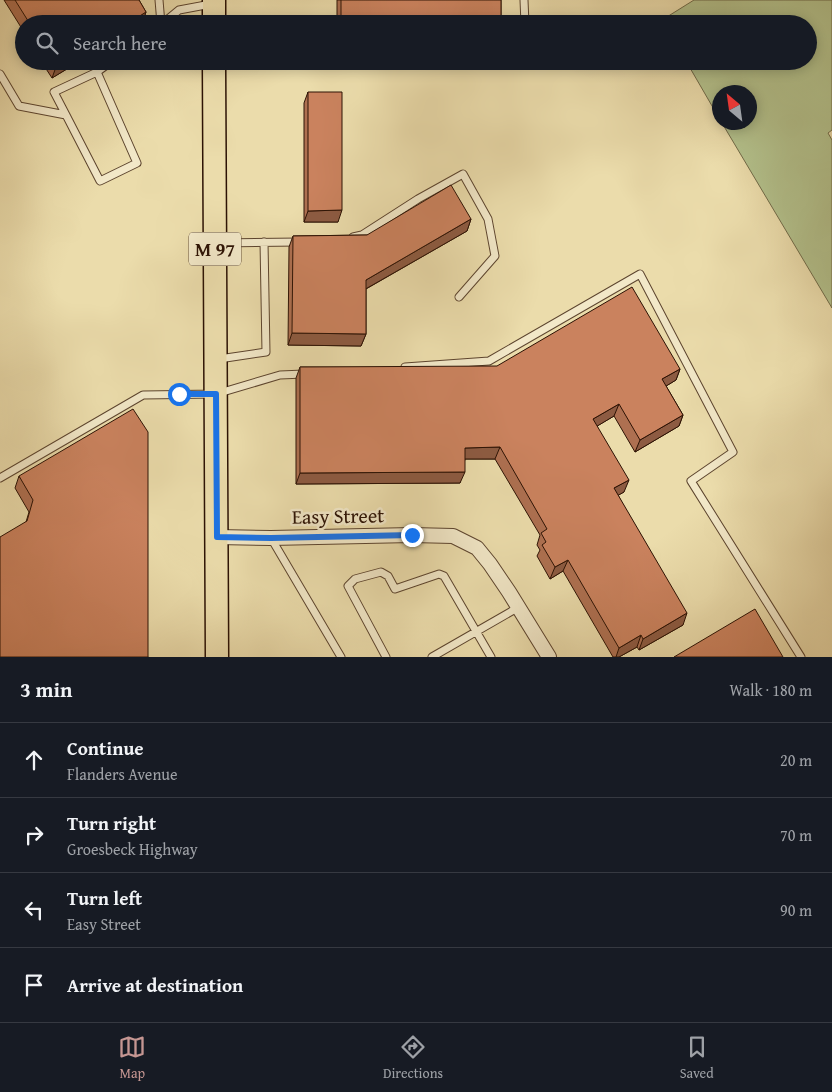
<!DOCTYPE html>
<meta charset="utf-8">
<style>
:root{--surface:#171b24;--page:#20242c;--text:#f1f3f6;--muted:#9ea1a6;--line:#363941;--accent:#c59692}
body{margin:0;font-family:"Gentium Book Plus",serif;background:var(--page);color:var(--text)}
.compass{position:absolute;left:712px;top:85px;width:45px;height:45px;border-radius:50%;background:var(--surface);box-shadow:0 2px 12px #0003;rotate:331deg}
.stop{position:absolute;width:15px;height:15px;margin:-11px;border:4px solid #1a73e8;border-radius:50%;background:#fff}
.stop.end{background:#1a73e8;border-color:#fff;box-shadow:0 1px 5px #0008}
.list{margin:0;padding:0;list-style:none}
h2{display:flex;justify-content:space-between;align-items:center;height:65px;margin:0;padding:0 20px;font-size:21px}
h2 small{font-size:16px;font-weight:400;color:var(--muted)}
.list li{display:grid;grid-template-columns:32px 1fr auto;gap:15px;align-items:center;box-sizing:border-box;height:75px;padding:0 20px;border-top:1px solid var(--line)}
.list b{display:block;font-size:19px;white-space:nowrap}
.list p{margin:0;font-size:16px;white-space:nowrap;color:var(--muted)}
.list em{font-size:16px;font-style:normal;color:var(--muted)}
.icon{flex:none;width:28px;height:28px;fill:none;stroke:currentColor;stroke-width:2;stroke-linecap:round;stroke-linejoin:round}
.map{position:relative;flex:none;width:832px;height:657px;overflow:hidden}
.search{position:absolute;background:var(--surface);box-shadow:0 2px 12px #0003;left:15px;right:15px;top:15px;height:55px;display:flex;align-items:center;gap:12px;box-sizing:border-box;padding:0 18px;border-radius:28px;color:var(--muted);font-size:19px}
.sheet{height:365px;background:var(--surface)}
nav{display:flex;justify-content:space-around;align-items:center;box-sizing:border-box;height:70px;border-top:1px solid var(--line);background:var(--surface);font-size:14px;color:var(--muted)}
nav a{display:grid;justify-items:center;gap:2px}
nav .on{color:var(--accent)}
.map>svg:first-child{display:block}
</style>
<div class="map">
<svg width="832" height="657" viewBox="0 0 832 657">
<rect width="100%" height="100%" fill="#ebdcab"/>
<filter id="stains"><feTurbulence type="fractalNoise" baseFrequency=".004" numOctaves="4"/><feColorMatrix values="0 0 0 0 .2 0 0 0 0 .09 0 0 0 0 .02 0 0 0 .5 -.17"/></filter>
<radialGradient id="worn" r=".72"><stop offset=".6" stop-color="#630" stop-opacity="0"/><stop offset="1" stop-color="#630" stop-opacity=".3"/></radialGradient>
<path fill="#b3c18c" stroke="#706a48" d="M 694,0 L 832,0 L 832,130 L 828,133 L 832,140 L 832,308 L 722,123 L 750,122 L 750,92 L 720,92 L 719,118 L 686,61 L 808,61 L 808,24 L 664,24 L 662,20 Z"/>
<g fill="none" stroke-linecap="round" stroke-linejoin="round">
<defs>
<path id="service" d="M 159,0 L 161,24
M 524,0 L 525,24
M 162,24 L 179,10 L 211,4
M 0,74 L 19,106 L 66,115 L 100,181 L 137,163 L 97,72
M 66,115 L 54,92 L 97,72 L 112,61
M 353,237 L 362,235 L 418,199 L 463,174 L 488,219 L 495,256 L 459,297
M 218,243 L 300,242
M 219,359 L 266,352 L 264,242
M 405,367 L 489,361 L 640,274 L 733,452 L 691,481 L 801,657
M 0,478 L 143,395 L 216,394 L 280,375 L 304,374
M 271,538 L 341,657
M 386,657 L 348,586 L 355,579 L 381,572 L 388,576 L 395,589 L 439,574 L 444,576 L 491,657
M 432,657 L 519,607"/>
<path id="minor" d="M 217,537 L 271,538 L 412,535 L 453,536 L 477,548 L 490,564 L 509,592 L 549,657"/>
<path id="primary" d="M 214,0 L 214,24
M 214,61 L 217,657"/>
</defs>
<use href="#service" stroke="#5c442e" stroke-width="9"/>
<use href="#minor" stroke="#5c442e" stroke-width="16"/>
<use href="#primary" stroke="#2c1204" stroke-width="25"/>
<use href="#service" stroke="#f2e8c8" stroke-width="7"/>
<use href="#minor" stroke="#f2e8c8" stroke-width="14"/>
<use href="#primary" stroke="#ebdcab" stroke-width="22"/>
</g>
<path fill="#ae7051" stroke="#2c1204" d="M 4,0 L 139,0 L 146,12 L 142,24 L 24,24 L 24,32 Z
M 337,0 L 501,0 L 501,24 L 337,24 Z
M 41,61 L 80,61 L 52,78 Z
M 308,92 L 338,222 L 304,222 L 304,103 Z
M 471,219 L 467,231 L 366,289 L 366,334 L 361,346 L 288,345 L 289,247 L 293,236 L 367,235 Z
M 300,367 L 680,369 L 676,380 L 666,386 L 683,415 L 679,426 L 635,452 L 614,416 L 597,426 L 624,492 L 618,495 L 683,625 L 639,650 L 637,647 L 619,657 L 613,657 L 563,571 L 550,579 L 537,556 L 540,550 L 537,545 L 540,535 L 495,459 L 465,459 L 460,483 L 296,484 L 296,378 Z
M 19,476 L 148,657 L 26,522 L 29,512 L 15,488 Z"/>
<path fill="#8d5b42" stroke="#2c1204" d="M 146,12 L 142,24 L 127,24 Z
M 65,61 L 80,61 L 52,78 L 56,67 Z
M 342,210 L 338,222 L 304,222 L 308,211 Z
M 471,219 L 467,231 L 362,291 L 366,280 Z
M 292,333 L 366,334 L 361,346 L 288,345 Z
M 680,369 L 676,380 L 658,391 L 662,379 Z
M 619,404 L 614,416 L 589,431 L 593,419 Z
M 683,415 L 679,426 L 635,452 L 640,440 Z
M 500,447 L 495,459 L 460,459 L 465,448 Z
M 465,472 L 460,483 L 296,484 L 300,473 Z
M 629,480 L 624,492 L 610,500 L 614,488 Z
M 568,560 L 563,571 L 550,579 L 555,567 Z
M 687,613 L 683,625 L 639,650 L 643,639 Z
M 641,635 L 637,647 L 619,657 L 616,657 L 619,648 Z"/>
<path fill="#ca825e" stroke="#2c1204" d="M 15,0 L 139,0 L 146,12 L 127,24 L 30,24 Z
M 341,0 L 501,0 L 501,24 L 341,24 Z
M 53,61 L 65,61 L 56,67 Z
M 308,92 L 342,92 L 342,210 L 308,211 Z
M 451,185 L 471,219 L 366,280 L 366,334 L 292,333 L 293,236 L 367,235 Z
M 632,287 L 680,369 L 662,379 L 683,415 L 640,440 L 619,404 L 593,419 L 629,480 L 614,488 L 687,613 L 643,639 L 641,635 L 619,648 L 568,560 L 555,567 L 542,545 L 546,542 L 541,533 L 547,529 L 500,447 L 465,448 L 465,472 L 300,473 L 300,367 L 497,366 Z
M 133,409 L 148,432 L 148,657 L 0,657 L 0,537 L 27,521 L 33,500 L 19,476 Z
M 755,609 L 783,657 L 674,657 Z"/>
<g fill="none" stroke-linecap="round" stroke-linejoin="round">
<path stroke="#1a73e8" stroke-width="6" d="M 179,394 L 216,394 L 217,537 L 271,538 L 412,535"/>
</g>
<g text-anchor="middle" stroke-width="5" stroke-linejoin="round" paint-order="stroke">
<rect fill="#f2e8c8" stroke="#67523f" stroke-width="1" x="189" y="232.5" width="52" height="33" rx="4"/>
<g font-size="19" font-weight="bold" fill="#2c1204">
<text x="215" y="256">M 97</text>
</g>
<g font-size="20" fill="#2c1204" stroke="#f2e8c8">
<text transform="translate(338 516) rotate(-1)" y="7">Easy Street</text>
</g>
</g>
<rect width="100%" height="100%" filter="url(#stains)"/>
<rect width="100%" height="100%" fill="url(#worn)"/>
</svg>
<svg class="compass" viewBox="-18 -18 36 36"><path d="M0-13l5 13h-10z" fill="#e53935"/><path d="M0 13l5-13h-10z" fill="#9ea1a6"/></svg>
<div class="stop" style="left:179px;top:394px"></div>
<div class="stop end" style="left:412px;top:535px"></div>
<div class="search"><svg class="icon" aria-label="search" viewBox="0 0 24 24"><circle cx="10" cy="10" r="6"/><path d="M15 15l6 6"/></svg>Search here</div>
</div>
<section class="sheet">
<h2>3 min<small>Walk · 180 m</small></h2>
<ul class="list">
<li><svg class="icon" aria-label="ahead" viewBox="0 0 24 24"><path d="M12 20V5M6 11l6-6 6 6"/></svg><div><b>Continue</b><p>Flanders Avenue</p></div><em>20 m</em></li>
<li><svg class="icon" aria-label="right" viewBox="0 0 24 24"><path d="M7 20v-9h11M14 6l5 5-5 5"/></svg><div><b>Turn right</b><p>Groesbeck Highway</p></div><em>70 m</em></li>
<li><svg class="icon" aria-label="left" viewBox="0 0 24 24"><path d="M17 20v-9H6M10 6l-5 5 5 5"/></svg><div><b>Turn left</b><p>Easy Street</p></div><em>90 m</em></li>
<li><svg class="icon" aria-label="arrive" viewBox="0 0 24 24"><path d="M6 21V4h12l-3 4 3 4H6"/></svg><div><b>Arrive at destination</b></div></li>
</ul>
</section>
<nav>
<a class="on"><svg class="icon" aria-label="map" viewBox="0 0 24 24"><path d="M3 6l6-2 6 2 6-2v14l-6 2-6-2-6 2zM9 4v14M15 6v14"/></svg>Map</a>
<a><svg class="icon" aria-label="directions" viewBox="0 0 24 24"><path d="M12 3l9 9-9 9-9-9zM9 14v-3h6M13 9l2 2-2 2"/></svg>Directions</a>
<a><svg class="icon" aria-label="saved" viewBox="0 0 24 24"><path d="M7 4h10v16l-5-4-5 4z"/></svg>Saved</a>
</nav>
